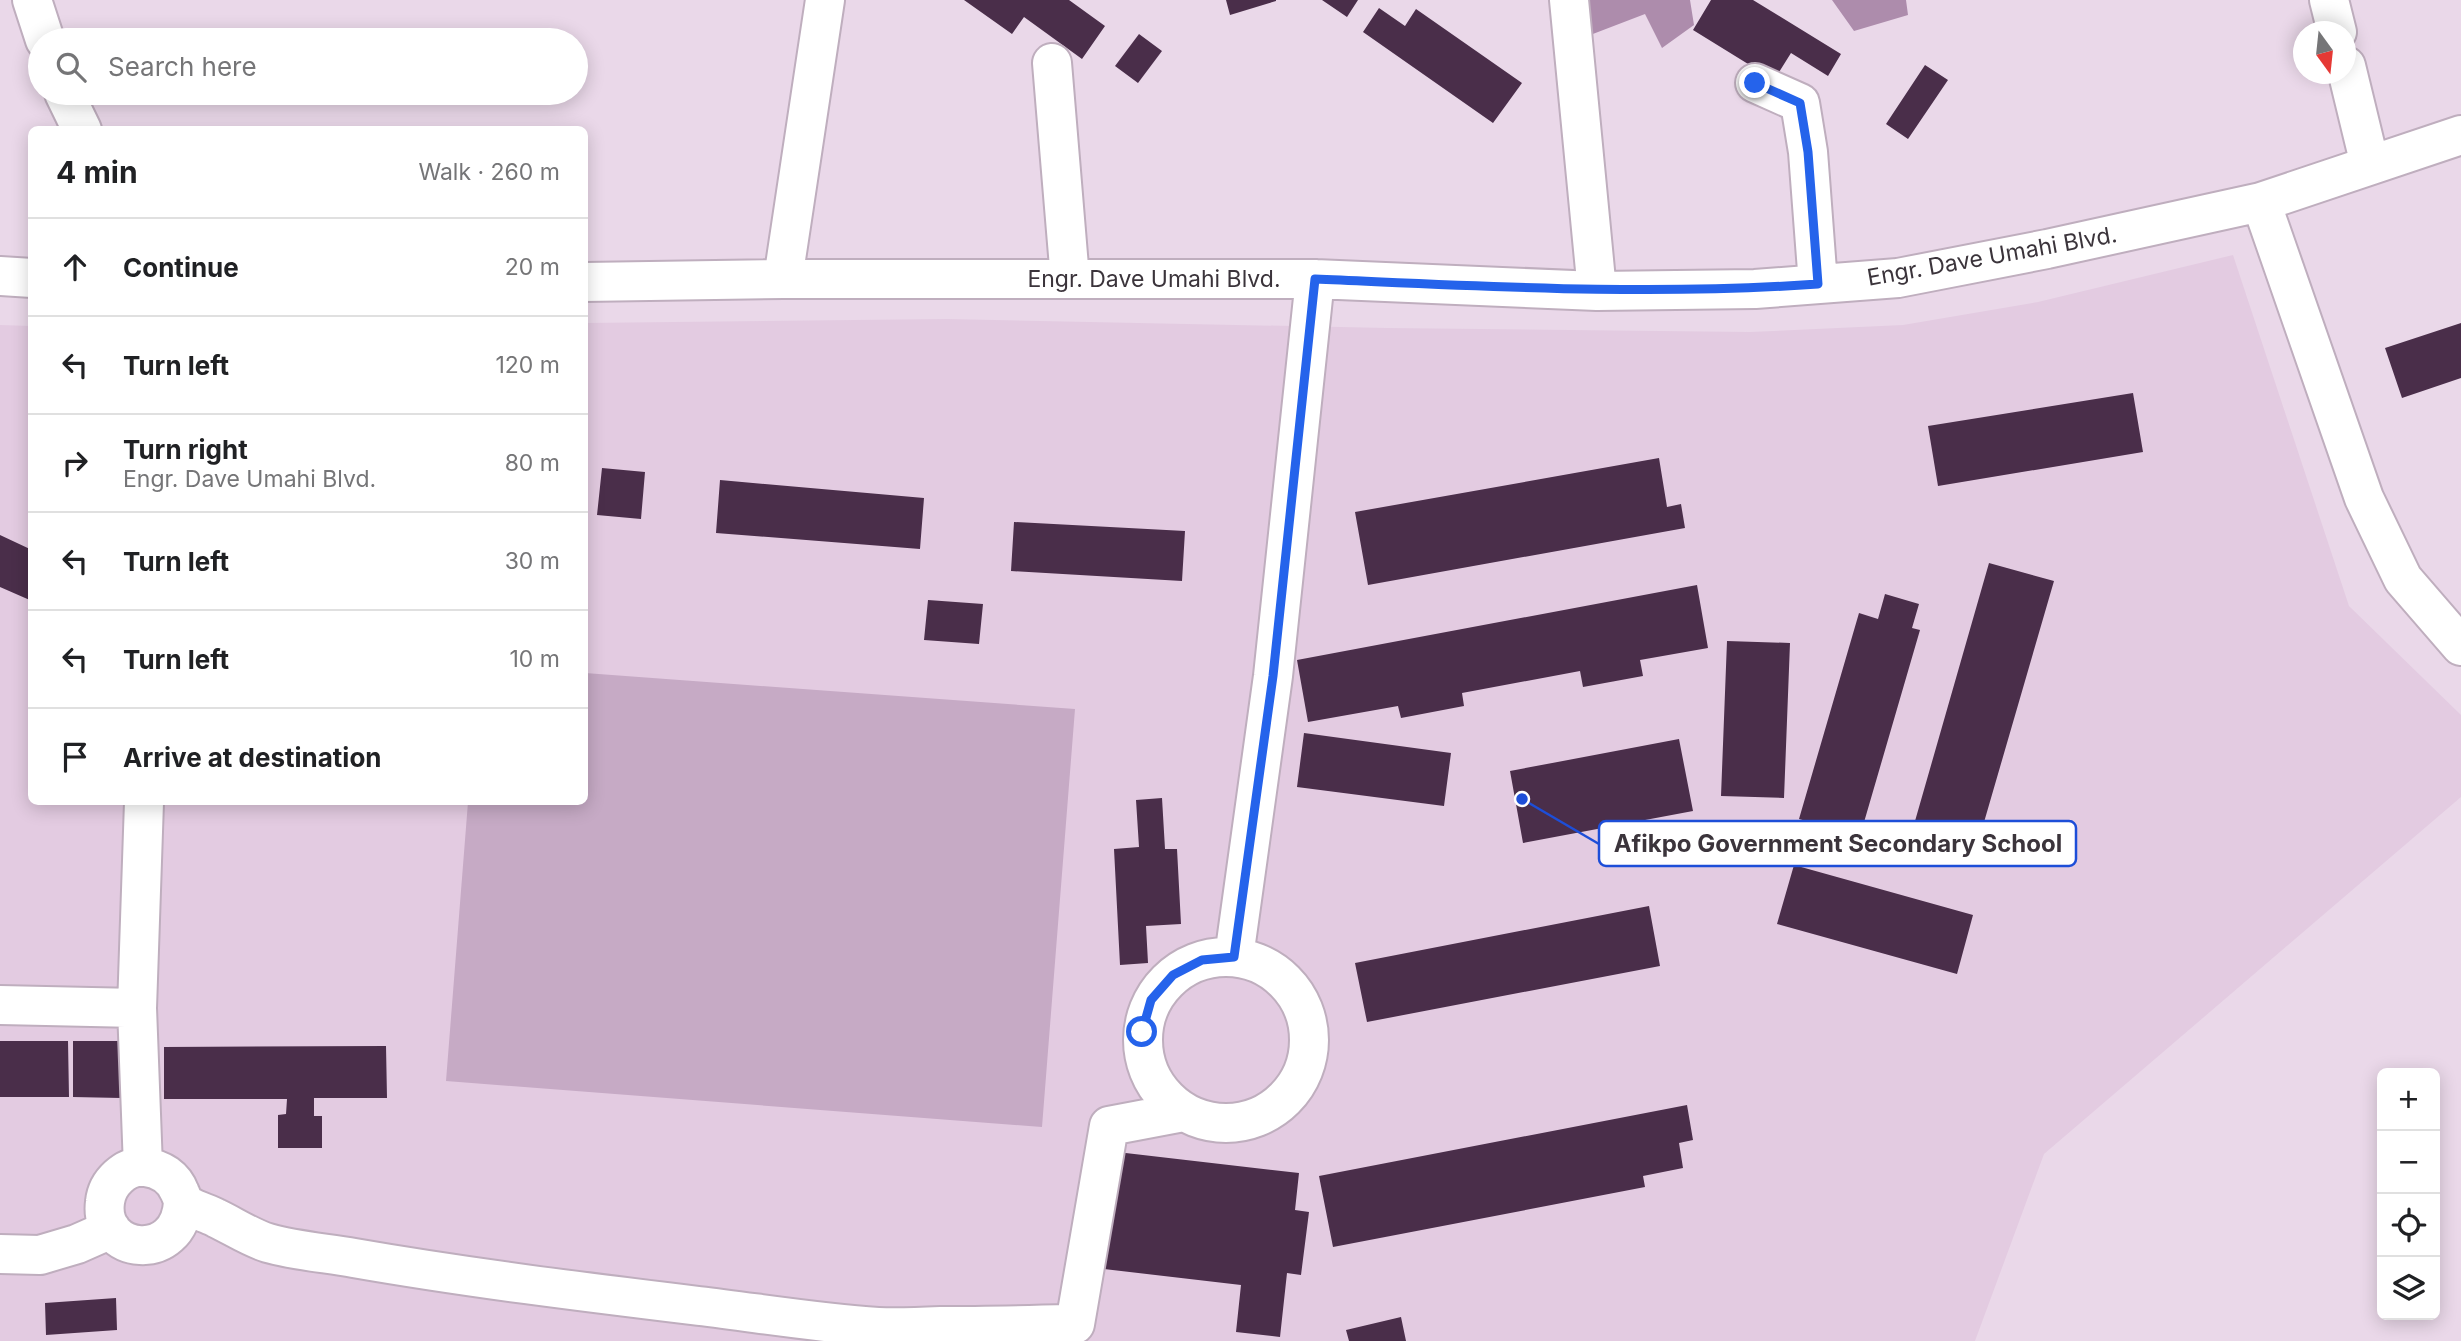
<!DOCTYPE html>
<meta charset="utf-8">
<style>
:root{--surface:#fff;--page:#f6f6f6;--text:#202124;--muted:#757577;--line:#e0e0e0}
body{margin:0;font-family:Inter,sans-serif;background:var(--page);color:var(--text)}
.controls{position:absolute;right:21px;bottom:21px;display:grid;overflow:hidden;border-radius:10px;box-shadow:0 4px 18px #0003}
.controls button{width:63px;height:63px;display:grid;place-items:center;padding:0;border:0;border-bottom:2px solid var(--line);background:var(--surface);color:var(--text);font:35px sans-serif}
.compass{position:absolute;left:2293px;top:21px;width:63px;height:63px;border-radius:50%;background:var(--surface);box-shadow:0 4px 18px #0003;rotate:165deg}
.stop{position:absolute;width:21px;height:21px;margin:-16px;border:5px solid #2563eb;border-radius:50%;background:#fff}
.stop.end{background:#2563eb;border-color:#fff;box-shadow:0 2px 7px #0008}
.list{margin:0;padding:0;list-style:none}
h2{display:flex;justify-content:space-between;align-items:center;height:91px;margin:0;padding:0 28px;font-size:30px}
h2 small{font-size:23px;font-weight:400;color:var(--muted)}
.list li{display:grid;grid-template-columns:46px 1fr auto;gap:21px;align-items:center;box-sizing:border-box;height:98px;padding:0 28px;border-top:2px solid var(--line)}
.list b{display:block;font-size:26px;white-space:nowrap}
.list p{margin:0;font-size:23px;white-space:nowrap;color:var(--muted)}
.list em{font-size:23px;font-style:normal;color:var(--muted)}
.icon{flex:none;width:38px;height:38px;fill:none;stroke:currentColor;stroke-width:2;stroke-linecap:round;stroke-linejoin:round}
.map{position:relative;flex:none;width:2461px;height:1341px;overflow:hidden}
.search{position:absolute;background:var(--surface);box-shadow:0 4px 18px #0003;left:28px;top:28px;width:560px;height:77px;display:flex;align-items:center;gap:18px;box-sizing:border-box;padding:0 24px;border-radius:38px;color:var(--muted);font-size:26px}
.panel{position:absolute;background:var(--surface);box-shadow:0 4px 18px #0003;left:28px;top:126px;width:560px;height:679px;border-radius:10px}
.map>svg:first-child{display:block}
</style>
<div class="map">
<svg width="2461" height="1341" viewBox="0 0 2461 1341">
<rect width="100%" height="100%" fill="#ead8e9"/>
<path fill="#e3cbe1" d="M 2233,255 L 2349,606 L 2461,715 L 2461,797 L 2044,1154 L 1975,1341 L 0,1341 L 0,325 L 31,326 L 32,802 L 584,802 L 585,323 L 947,319 L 1387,328 L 1750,332 L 1903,325 L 2038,302 Z"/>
<path fill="#c6aac5" d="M 585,673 L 1075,709 L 1042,1127 L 446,1081 L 468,802 L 584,802 Z"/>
<path fill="#ad8cac" d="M 1582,0 L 1690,0 L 1694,25 L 1662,48 L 1645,14 L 1585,37 Z
M 1832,0 L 1906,0 L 1908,15 L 1854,31 Z"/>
<path fill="#4a2e4a" d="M 964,0 L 1069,0 L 1105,26 L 1082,59 L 1024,17 L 1012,34 Z
M 1226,0 L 1276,0 L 1276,1 L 1230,15 Z
M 1322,0 L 1358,0 L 1347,17 Z
M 1711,0 L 1753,0 L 1841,54 L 1828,76 L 1791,53 L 1774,80 L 1693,30 Z
M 1379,8 L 1405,26 L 1416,9 L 1522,83 L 1493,123 L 1363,32 Z
M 1139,34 L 1162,51 L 1138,83 L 1115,66 Z
M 1925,65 L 1948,80 L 1908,139 L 1886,124 Z
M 2461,323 L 2461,378 L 2402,398 L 2385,348 Z
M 2133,393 L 2143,452 L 1938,486 L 1928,426 Z
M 1659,458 L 1667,507 L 1681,504 L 1685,528 L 1368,585 L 1355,512 Z
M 602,468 L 645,472 L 641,519 L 597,515 Z
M 720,480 L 924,498 L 920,549 L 716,533 Z
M 1014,522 L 1185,531 L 1182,581 L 1011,571 Z
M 0,535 L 32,550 L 32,601 L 0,587 Z
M 1989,563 L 2054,581 L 1971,867 L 1907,849 Z
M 1697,585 L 1708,648 L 1640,660 L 1643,676 L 1583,687 L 1580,671 L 1462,693 L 1464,706 L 1401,718 L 1398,706 L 1308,722 L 1297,660 Z
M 1885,594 L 1919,604 L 1912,628 L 1920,630 L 1860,836 L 1799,819 L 1859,613 L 1878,619 Z
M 928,600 L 983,604 L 979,644 L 924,640 Z
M 1727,641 L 1790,643 L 1784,798 L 1721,796 Z
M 1304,733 L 1451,753 L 1444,806 L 1297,787 Z
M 1679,739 L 1693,811 L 1523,843 L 1510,771 Z
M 1162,798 L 1165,849 L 1177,849 L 1181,924 L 1146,926 L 1148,963 L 1120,965 L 1114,849 L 1139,847 L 1136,800 Z
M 1794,865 L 1973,915 L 1957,974 L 1777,924 Z
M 1649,906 L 1660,966 L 1367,1022 L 1355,963 Z
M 0,1041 L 68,1041 L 69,1097 L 0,1097 Z
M 73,1041 L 121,1041 L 121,1098 L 73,1097 Z
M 386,1046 L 387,1098 L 314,1098 L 314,1116 L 322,1116 L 322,1148 L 278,1148 L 278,1115 L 286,1114 L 287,1099 L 164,1099 L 164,1047 Z
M 1687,1105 L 1693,1140 L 1679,1143 L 1683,1168 L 1643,1176 L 1645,1187 L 1333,1247 L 1319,1176 Z
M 1117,1152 L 1299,1173 L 1295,1210 L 1309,1212 L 1301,1275 L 1287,1273 L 1280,1337 L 1236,1332 L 1241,1285 L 1104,1269 Z
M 116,1298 L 117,1330 L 46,1335 L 45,1303 Z
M 1401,1317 L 1406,1341 L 1349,1341 L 1346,1330 Z"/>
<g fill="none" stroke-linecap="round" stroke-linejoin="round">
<defs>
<path id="minor" d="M 32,0 L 45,40
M 1569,0 L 1597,291
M 2329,0 L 2337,32
M 1052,63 L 1070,279
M 2346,66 L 2370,165
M 1755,83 L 1800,103 L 1808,152 L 1818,284
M 64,93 L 82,130
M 2261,202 L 2364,498 L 2403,579 L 2461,646
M 0,276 L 32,278
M 783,279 L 825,0
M 584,282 L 783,279 L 1315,279 L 1597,291 L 1755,289 L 1898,278 L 2047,249 L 2261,202 L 2461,135
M 1234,957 L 1273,676 L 1315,279
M1143 1040a83 83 0 1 1 166 0a83 83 0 1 1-166 0Z
M 0,1005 L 137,1008
M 143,1167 L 137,1008 L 144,802
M 183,1202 C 180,1264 98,1255 105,1202 C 107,1183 125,1165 145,1167 C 161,1169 174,1177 180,1193 C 182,1197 182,1200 185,1203 C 193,1210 207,1213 216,1218 C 233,1226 251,1238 268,1243 C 296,1251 326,1253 354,1258 C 469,1278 584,1292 699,1306 C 758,1313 818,1323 878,1327 C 899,1328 920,1327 941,1326 C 986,1326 1030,1325 1075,1324 L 1109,1126 L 1183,1112
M 0,1254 L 40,1255 L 77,1244 L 111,1229"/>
</defs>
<use href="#minor" stroke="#bfaebe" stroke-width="42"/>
<use href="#minor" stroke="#fff" stroke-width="38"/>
</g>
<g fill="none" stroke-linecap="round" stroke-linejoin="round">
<path stroke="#2563eb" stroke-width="9" d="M 1142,1032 L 1151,1000 L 1173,975 L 1202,960 L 1234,957 L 1273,676 L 1315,279 C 1483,286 1650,296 1818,284 L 1808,152 L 1800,103 L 1755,83"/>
</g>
<g text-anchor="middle" stroke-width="7" stroke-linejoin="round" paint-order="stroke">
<g font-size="23" fill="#3b343b" stroke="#fff">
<text transform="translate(1992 256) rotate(-10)" y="8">Engr. Dave Umahi Blvd.</text>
<text x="1154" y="287">Engr. Dave Umahi Blvd.</text>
</g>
</g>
<path fill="none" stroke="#1d4ed8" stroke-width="2.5" d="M1522 799L1599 844"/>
<circle fill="#1d4ed8" stroke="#fff" stroke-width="2.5" cx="1522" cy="799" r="7"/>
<rect fill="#fff" stroke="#1d4ed8" stroke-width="2.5" x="1599" y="821" width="477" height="45" rx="7"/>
<g font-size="24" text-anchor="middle" font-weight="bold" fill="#3b343b">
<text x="1838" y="852">Afikpo Government Secondary School</text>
</g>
</svg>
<div class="controls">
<button>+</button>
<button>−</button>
<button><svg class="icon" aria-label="locate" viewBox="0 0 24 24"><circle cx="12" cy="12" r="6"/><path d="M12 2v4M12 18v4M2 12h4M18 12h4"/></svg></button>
<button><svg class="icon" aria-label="layers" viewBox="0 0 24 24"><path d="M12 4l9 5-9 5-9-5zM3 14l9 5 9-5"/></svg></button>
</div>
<svg class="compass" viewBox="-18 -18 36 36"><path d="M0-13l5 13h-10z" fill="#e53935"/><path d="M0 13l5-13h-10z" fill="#757577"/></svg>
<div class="stop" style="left:1142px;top:1032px"></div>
<div class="stop end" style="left:1755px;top:83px"></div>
<div class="search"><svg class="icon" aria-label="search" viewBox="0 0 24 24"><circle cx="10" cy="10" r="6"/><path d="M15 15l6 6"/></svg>Search here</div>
<section class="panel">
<h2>4 min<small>Walk · 260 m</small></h2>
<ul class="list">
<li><svg class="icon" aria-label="ahead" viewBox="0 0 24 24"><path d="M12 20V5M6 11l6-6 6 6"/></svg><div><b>Continue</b></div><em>20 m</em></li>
<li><svg class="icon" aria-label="left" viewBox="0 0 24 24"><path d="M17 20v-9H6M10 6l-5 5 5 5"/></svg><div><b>Turn left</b></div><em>120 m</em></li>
<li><svg class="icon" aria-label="right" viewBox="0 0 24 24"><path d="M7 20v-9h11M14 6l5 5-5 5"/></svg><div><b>Turn right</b><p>Engr. Dave Umahi Blvd.</p></div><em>80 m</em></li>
<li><svg class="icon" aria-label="left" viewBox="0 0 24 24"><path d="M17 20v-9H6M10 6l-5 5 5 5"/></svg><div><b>Turn left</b></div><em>30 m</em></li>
<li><svg class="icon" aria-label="left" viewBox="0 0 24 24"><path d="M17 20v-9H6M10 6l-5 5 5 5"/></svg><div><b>Turn left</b></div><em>10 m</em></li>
<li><svg class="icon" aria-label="arrive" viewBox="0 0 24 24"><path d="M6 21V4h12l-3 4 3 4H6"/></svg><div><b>Arrive at destination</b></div></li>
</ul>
</section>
</div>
